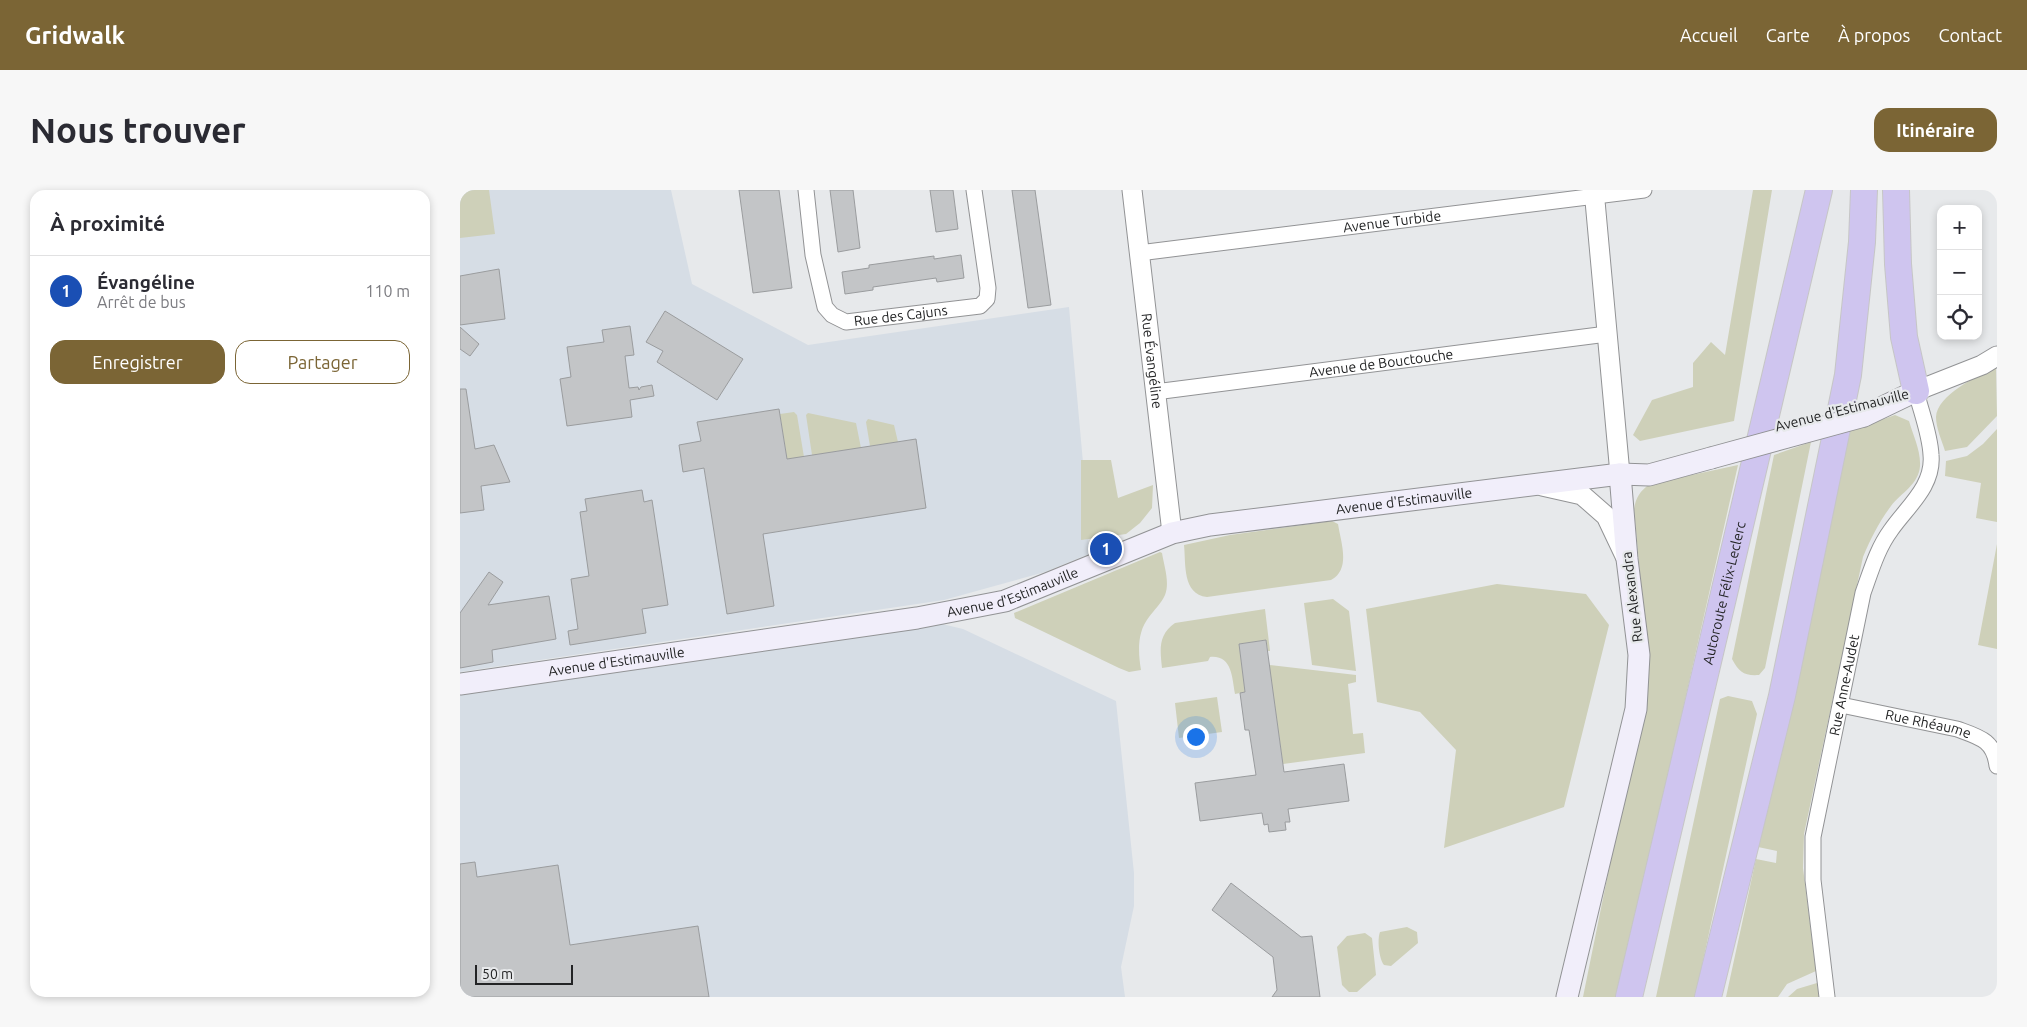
<!DOCTYPE html>
<html lang="fr">
<meta charset="utf-8">
<style>
:root{--surface:#fff;--page:#f7f7f7;--text:#2b2b33;--muted:#7c7c81;--line:#e1e1e2;--accent:#7b6535}
body{margin:0;font-family:Ubuntu,sans-serif;background:var(--page);color:var(--text)}
.controls{position:absolute;right:15px;top:15px;display:grid;overflow:hidden;border-radius:10px;box-shadow:0 2px 8px #0003}
.controls button{width:45px;height:45px;display:grid;place-items:center;padding:0;border:0;border-bottom:1px solid var(--line);background:var(--surface);color:var(--text);font:25px sans-serif}
.scale{position:absolute;left:15px;bottom:12px;width:98px;box-sizing:border-box;padding-left:5px;border:2px solid #232425;border-top:0;font-size:14px;line-height:18px;white-space:nowrap;color:#232425;-webkit-text-stroke:4px #e7e9eb;paint-order:stroke}
.you{position:absolute;left:735px;top:546px;width:18px;height:18px;margin:-12px;border:4px solid #fff;border-radius:50%;background:#1a73e8;box-shadow:0 0 0 8px #1a73e833}
.badge{display:grid;place-items:center;width:32px;height:32px;border-radius:50%;background:var(--accent);color:#fff;font-size:16px;font-weight:700}
.pin{position:absolute;translate:-50% -50%;border:2px solid #fff;box-shadow:0 1px 5px #0006}
.list{margin:0;padding:0;list-style:none}
h2{display:flex;justify-content:space-between;align-items:center;height:65px;margin:0;padding:0 20px;font-size:21px}
h2 small{font-size:16px;font-weight:400;color:var(--muted)}
.list li{display:grid;grid-template-columns:32px 1fr auto;gap:15px;align-items:center;box-sizing:border-box;height:70px;padding:0 20px;border-top:1px solid var(--line)}
.list b{display:block;font-size:19px;white-space:nowrap}
.list p{margin:0;font-size:16px;white-space:nowrap;color:var(--muted)}
.list em{font-size:16px;font-style:normal;color:var(--muted)}
.actions{display:flex;gap:10px;padding:15px 20px}
.actions a{flex:1;padding:11px 0;border:1px solid var(--accent);border-radius:15px;text-align:center;font-size:18px;color:var(--accent)}
.actions .main{background:var(--accent);color:#fff}
.icon{flex:none;width:28px;height:28px;fill:none;stroke:currentColor;stroke-width:2;stroke-linecap:round;stroke-linejoin:round}
.map{position:relative;flex:none;width:1537px;height:807px;overflow:hidden;border-radius:15px}
header{display:flex;align-items:center;gap:30px;box-sizing:border-box;height:70px;padding:0 25px;background:var(--accent);color:#fff}
header strong{font-size:24px}
nav{display:flex;gap:28px;margin-inline-start:auto;font-size:18px}
.intro{display:flex;align-items:center;justify-content:space-between;box-sizing:border-box;height:120px;padding:0 30px}
h1{margin:0;font-size:35px}
.button{padding:12px 22px;border-radius:15px;background:var(--accent);color:#fff;font-size:18px;font-weight:700}
main{display:flex;gap:30px;padding:0 30px}
aside{flex:1;background:var(--surface);border-radius:15px;box-shadow:0 2px 8px #0003}
.map>svg:first-child{display:block}
</style>
<header>
<strong>Gridwalk</strong>
<nav><a>Accueil</a><a>Carte</a><a>À propos</a><a>Contact</a></nav>
</header>
<div class="intro"><h1>Nous trouver</h1><a class="button">Itinéraire</a></div>
<main>
<aside>
<h2>À proximité<small></small></h2>
<ul class="list">
<li><span class="badge" style="background:#1a4fb4">1</span><div><b>Évangéline</b><p>Arrêt de bus</p></div><em>110 m</em></li>
</ul>
<div class="actions"><a class="main">Enregistrer</a><a>Partager</a></div>
</aside>
<div class="map">
<svg width="1537" height="807" viewBox="0 0 1537 807">
<rect width="100%" height="100%" fill="#e7e9eb"/>
<path fill="#d6dde5" d="M 0,0 L 211,0 L 232,94 L 348,155 L 609,117 L 627,317 L 629,364 L 585,382 L 484,410 L 0,482 Z
M 457,428 L 503,439 L 656,511 L 674,683 L 674,716 L 661,777 L 665,807 L 0,807 L 0,494 Z"/>
<path fill="#ced0b9" d="M 0,0 L 29,0 L 35,44 L 0,48 Z
M 1293,0 L 1312,0 L 1274,231 L 1180,251 L 1173,245 L 1192,210 L 1233,197 L 1233,173 L 1251,152 L 1265,165 Z
M 1536,177 L 1537,226 L 1507,257 L 1485,261 C 1482,251 1476,238 1476,227 C 1477,205 1517,186 1536,177 Z
M 334,222 L 337,225 L 344,267 L 327,269 L 320,224 Z
M 348,223 L 396,233 L 401,258 L 352,265 L 346,225 Z
M 1435,225 L 1449,231 C 1453,245 1461,261 1460,276 C 1459,294 1441,303 1431,316 C 1419,332 1411,348 1403,367 L 1344,644 L 1343,678 L 1356,781 L 1327,794 L 1318,807 L 1266,807 L 1296,669 L 1316,673 L 1317,661 L 1298,657 L 1381,244 Z
M 408,229 L 434,235 L 438,252 L 410,256 L 406,232 Z
M 1537,239 L 1537,332 L 1516,328 L 1521,293 L 1485,286 L 1486,271 L 1507,266 L 1523,254 Z
M 1351,252 L 1305,478 L 1299,485 C 1284,486 1279,482 1272,469 L 1314,265 Z
M 621,270 L 651,270 L 658,308 L 693,295 L 692,318 L 680,333 L 666,344 L 621,350 Z
M 1278,275 L 1158,807 L 1123,807 L 1181,521 L 1187,460 L 1174,319 C 1176,307 1180,301 1190,294 Z
M 872,331 L 878,334 C 881,353 891,379 871,390 L 747,407 C 722,404 726,374 724,355 L 770,345 Z
M 1537,354 L 1537,459 L 1518,455 Z
M 700,362 L 702,363 C 704,376 710,392 705,405 C 701,414 694,420 689,427 C 677,442 678,462 681,480 L 669,482 L 659,478 L 555,428 L 554,423 Z
M 1037,394 L 1126,404 L 1149,435 L 1104,617 L 984,658 L 996,560 L 960,522 L 917,512 L 906,419 Z
M 873,409 L 889,421 L 896,481 L 852,475 L 844,413 Z
M 805,419 L 810,461 L 808,461 L 806,450 L 779,454 L 785,502 L 775,504 C 772,487 772,465 750,467 L 748,471 L 702,478 C 700,459 698,445 715,433 Z
M 809,475 L 896,485 L 896,492 L 888,494 L 893,544 L 903,543 L 905,563 L 823,574 Z
M 1268,506 L 1292,511 L 1297,524 L 1235,807 L 1196,807 L 1260,509 Z
M 757,507 L 762,542 L 719,548 L 715,513 Z
M 947,737 L 957,742 L 958,753 L 931,776 L 924,775 C 919,769 917,750 920,742 Z
M 905,743 L 912,748 L 916,785 L 897,802 L 889,802 L 882,795 L 877,757 L 887,746 Z
M 1357,793 L 1359,807 L 1328,807 L 1337,799 Z"/>
<path fill="#c3c5c7" stroke="#9a9c9e" d="M 279,0 L 319,0 L 332,98 L 293,103 Z
M 370,0 L 393,0 L 400,58 L 378,62 Z
M 470,0 L 493,0 L 498,39 L 476,42 Z
M 552,0 L 575,0 L 591,115 L 568,118 Z
M 501,65 L 504,88 L 477,92 L 476,88 L 413,97 L 413,100 L 385,104 L 382,82 L 409,78 L 409,75 L 474,66 L 474,69 Z
M 39,79 L 45,129 L 0,135 L 0,86 Z
M 205,121 L 283,169 L 257,210 L 197,172 L 203,161 L 186,152 Z
M 170,136 L 174,165 L 165,166 L 169,198 L 178,197 L 179,200 L 181,197 L 192,195 L 194,206 L 170,210 L 172,227 L 107,236 L 100,189 L 111,187 L 107,157 L 144,152 L 142,140 Z
M 0,137 L 19,154 L 10,166 L 0,159 Z
M 0,199 L 6,199 L 15,259 L 34,255 L 50,292 L 21,296 L 24,320 L 0,323 Z
M 319,219 L 327,269 L 456,249 L 466,318 L 303,344 L 314,416 L 267,424 L 244,278 L 223,282 L 219,255 L 241,251 L 237,232 Z
M 182,300 L 184,312 L 192,310 L 208,415 L 182,419 L 186,443 L 110,455 L 108,441 L 118,439 L 111,389 L 129,386 L 120,322 L 127,321 L 125,309 Z
M 29,382 L 43,392 L 28,415 L 89,406 L 96,449 L 32,460 L 33,472 L 0,478 L 0,423 Z
M 806,450 L 824,582 L 884,574 L 889,611 L 828,619 L 830,632 L 825,632 L 826,640 L 809,642 L 808,634 L 804,635 L 802,623 L 740,631 L 735,593 L 796,585 L 789,540 L 785,540 L 780,503 L 785,502 L 779,454 Z
M 15,672 L 17,687 L 98,675 L 110,755 L 238,736 L 249,807 L 0,807 L 0,674 Z
M 771,693 L 841,747 L 852,746 L 860,807 L 812,807 L 817,800 L 813,767 L 752,720 Z"/>
<g fill="none" stroke-linecap="round" stroke-linejoin="round">
<defs>
<g id="minor">
<path id="s1" d="M 346,0 L 353,65 L 365,117 L 372,125 L 386,132 L 520,116 L 527,109 L 528,98 L 514,0"/>
<path id="s2" d="M 679,63 L 1184,0"/>
<path id="s3" d="M 695,202 L 1147,144"/>
<path id="s4" d="M 1381,515 L 1497,539 C 1519,547 1534,550 1537,576"/>
<path id="s5" d="M 1367,807 L 1353,690 L 1353,647 L 1403,403 C 1411,381 1417,359 1431,340 C 1447,317 1474,296 1471,265 C 1470,244 1461,222 1456,201"/>
</g>
<g id="tertiary">
<path id="s6" d="M 672,0 L 712,343"/>
<path d="M 1134,0 L 1160,284"/>
<path d="M 1456,201 L 1522,175 L 1537,166"/>
<path d="M 1082,296 L 1122,305 L 1146,326 L 1165,366"/>
</g>
<g id="secondary">
<path d="M 1404,226 L 1456,201"/>
<path id="s7" d="M 0,494 L 457,428 L 545,411 L 712,343 L 750,335 L 1160,284 L 1189,285 L 1251,268"/>
<path d="M 1107,807 L 1176,519 L 1179,465 L 1167,369 L 1160,284"/>
</g>
<g id="motorway">
<path d="M 1436,0 L 1438,74 L 1444,147 L 1456,201"/>
<path id="s8" d="M 1169,807 L 1359,0"/>
<path d="M 1248,807 L 1322,506 L 1388,185 L 1402,52 L 1404,0"/>
</g>
</defs>
<use href="#minor" stroke="#929395" stroke-width="17"/>
<use href="#tertiary" stroke="#929395" stroke-width="21"/>
<use href="#secondary" stroke="#929395" stroke-width="23"/>
<use href="#motorway" stroke="#c6c6c6" stroke-width="28"/>
<use href="#minor" stroke="#fff" stroke-width="15"/>
<use href="#tertiary" stroke="#fff" stroke-width="19"/>
<use href="#secondary" stroke="#f1eefa" stroke-width="21"/>
<use href="#motorway" stroke="#cfc5ef" stroke-width="26"/>
<defs>
<path id="secondary-bridge" d="M 1251,268 L 1404,226"/>
</defs>
<use href="#secondary-bridge" stroke="#929395" stroke-width="23" stroke-linecap="butt"/>
<use href="#secondary-bridge" stroke="#f1eefa" stroke-width="21"/>
</g>
<g text-anchor="middle" stroke-width="4.5" stroke-linejoin="round" paint-order="stroke">
<g font-size="14" fill="#232425" stroke="#e7e9eb">
<text dy="5" stroke="none"><textPath href="#s2" startOffset="255">Avenue Turbide</textPath></text>
<text dy="5" stroke="none"><textPath href="#s1" startOffset="200">Rue des Cajuns</textPath></text>
<text dy="5" stroke="none"><textPath href="#s6" startOffset="172">Rue Évangéline</textPath></text>
<text dy="5" stroke="none"><textPath href="#s3" startOffset="228">Avenue de Bouctouche</textPath></text>
<text transform="translate(1382 220) rotate(-14)" y="5">Avenue d'Estimauville</text>
<text dy="5" stroke="none"><textPath href="#s7" startOffset="966">Avenue d'Estimauville</textPath></text>
<text dy="5" stroke="none"><textPath href="#s7" startOffset="561">Avenue d'Estimauville</textPath></text>
<text dy="5" stroke="none"><textPath href="#s8" startOffset="415">Autoroute Félix-Leclerc</textPath></text>
<text transform="translate(1172 407) rotate(-97)" y="5">Rue Alexandra</text>
<text dy="5" stroke="none"><textPath href="#s7" startOffset="158">Avenue d'Estimauville</textPath></text>
<text dy="5" stroke="none"><textPath href="#s5" startOffset="316">Rue Anne-Audet</textPath></text>
<text dy="5" stroke="none"><textPath href="#s4" startOffset="89">Rue Rhéaume</textPath></text>
</g>
</g>
</svg>
<div class="controls">
<button>+</button>
<button>−</button>
<button><svg class="icon" aria-label="locate" viewBox="0 0 24 24"><circle cx="12" cy="12" r="6"/><path d="M12 2v4M12 18v4M2 12h4M18 12h4"/></svg></button>
</div>
<div class="scale">50 m</div>
<div class="you"></div>
<div class="pin badge" style="left:646px;top:359px;background:#1a4fb4">1</div>
</div>
</main>
